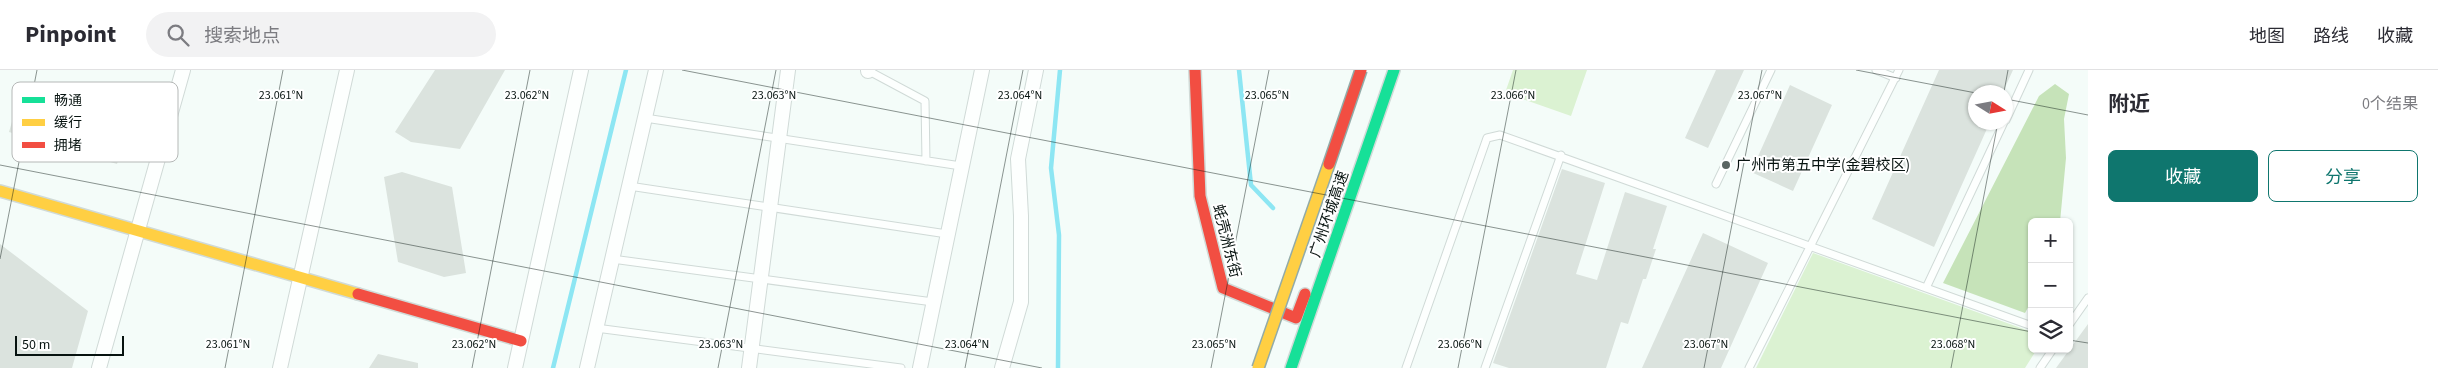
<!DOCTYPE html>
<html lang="zh">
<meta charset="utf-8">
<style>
:root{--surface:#fff;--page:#f2f2f3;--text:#2b2b33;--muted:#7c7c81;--line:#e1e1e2;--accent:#0f766e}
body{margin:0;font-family:"Source Sans 3","Noto Sans SC",sans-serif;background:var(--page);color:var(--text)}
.controls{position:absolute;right:15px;bottom:15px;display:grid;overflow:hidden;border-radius:8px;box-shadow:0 1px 4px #0004}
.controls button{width:45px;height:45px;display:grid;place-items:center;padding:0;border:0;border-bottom:1px solid var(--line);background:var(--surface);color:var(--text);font:25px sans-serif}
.compass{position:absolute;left:1968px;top:15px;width:45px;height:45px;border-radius:50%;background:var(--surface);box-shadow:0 1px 4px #0004;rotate:101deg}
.scale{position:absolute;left:15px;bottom:12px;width:109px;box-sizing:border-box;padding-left:5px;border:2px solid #071310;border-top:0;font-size:14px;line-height:18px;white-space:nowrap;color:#071310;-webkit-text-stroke:4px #fff;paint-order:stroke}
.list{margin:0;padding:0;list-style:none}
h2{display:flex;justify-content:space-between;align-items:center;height:65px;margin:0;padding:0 20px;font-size:21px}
h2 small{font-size:16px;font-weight:400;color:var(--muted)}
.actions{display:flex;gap:10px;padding:15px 20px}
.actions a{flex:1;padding:11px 0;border:1px solid var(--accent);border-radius:8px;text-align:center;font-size:18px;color:var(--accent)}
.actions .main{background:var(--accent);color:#fff}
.icon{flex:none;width:28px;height:28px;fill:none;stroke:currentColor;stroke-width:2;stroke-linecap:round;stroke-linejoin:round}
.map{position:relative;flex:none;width:2088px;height:298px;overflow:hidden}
header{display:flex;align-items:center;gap:30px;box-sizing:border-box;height:70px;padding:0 25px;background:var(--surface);border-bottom:1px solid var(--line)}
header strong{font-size:24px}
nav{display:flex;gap:28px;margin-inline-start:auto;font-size:18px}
.search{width:350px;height:45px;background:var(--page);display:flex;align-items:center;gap:12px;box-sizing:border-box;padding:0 18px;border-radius:28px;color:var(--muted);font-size:19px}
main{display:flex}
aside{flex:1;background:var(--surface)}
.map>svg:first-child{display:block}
</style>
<header>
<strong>Pinpoint</strong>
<div class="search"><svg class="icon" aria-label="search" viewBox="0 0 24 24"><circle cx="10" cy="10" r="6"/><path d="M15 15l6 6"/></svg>搜索地点</div>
<nav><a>地图</a><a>路线</a><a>收藏</a></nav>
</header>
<main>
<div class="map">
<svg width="2088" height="298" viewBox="0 0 2088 298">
<rect width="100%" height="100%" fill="#f4fcf9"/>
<path fill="#dbf2d2" d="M 1513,0 L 1587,0 L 1571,46 L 1505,23 Z
M 1813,183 L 2032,262 L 2032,279 L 2037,279 L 2025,298 L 1756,298 Z"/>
<path fill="#c6e3b9" d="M 2055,14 L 2069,24 L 2064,49 L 2066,88 L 2060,152 L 2032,152 L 2032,230 L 2025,243 L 1943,213 L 2039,26 Z"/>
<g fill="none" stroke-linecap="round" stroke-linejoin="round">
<path stroke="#8de6f3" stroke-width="4.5" d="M 1239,0 L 1251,115 L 1273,138
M 553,298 L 626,0
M 1058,298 L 1059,165 L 1051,98 L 1060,0"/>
</g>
<path fill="#dbe3de" d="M 435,0 L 505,0 L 460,79 L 411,72 L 395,62 Z
M 1716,0 L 1744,0 L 1708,78 L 1685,68 Z
M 1939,0 L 2013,0 L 2003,22 L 1976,22 L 1976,52 L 1990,52 L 1934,177 L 1872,149 Z
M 1790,15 L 1832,35 L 1793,121 L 1751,102 Z
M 78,27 L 132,43 L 117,94 L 9,62 L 19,28 L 73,44 Z
M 1562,99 L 1605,113 L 1576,204 L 1597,210 L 1625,122 L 1667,136 L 1653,179 L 1656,179 L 1646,209 L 1643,209 L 1628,254 L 1621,252 L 1606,298 L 1509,298 L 1493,293 Z
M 402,102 L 452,117 L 466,203 L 444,207 L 398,192 L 384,107 Z
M 1703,163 L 1768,193 L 1721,298 L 1642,298 Z
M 0,174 L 88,241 L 72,298 L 0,298 Z
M 2088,254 L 2088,298 L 2056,298 Z
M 378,284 L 418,293 L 418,298 L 369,298 Z"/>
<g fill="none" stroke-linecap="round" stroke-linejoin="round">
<defs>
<path id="lane" d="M 867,0 L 925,31 L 926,91
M 1876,0 L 1896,8
M 645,48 L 961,96
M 2006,50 L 2029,0
M 1716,114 L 1771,0
M 629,116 L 947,164
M 612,189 L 933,232
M 1926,218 L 2004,52
M 2069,255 L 2088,228
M 596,258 L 901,298
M 1406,298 L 1487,68 L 1500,65 L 2032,256
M 1485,298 L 1561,85
M 1749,298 L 1899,0
M 2040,298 L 2053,279"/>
<path id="street" d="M 868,1 L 868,0
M 99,298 L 183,0
M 280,298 L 347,0
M 515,298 L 581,0
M 587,298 L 656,0
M 749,298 L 788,0
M 920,298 L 982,0
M 1002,298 L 1021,232 L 1021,146 L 1018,89 L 1036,0"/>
<path id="fast" d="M 1291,298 L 1394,0"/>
<path id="slow" d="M 0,121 L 358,224"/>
<path id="jam" d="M 1195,0 L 1200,126 L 1223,218 L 1296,248 L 1305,224
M 358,224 L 521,271"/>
</defs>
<use href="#lane" stroke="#d0dad7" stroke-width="9"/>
<use href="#street" stroke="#d0dad7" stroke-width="16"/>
<use href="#fast" stroke="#d0dad7" stroke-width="14"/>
<use href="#slow" stroke="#d0dad7" stroke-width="14"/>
<use href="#jam" stroke="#d0dad7" stroke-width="14"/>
<use href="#lane" stroke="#fdfffe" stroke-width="7"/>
<use href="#street" stroke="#fdfffe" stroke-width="14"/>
<use href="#fast" stroke="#16e098" stroke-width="11"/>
<use href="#slow" stroke="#ffcf43" stroke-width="11"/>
<use href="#jam" stroke="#f24e42" stroke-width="11"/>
<defs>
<path id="slow-bridge" d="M 1258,298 L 1329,94"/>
<path id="jam-bridge" d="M 1329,94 L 1361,0"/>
</defs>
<use href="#slow-bridge" stroke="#92aba8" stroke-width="14" stroke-linecap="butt"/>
<use href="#jam-bridge" stroke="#92aba8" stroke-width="14" stroke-linecap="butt"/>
<use href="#slow-bridge" stroke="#ffcf43" stroke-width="11"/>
<use href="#jam-bridge" stroke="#f24e42" stroke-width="11"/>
</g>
<path fill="none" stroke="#071310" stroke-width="1" stroke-opacity="0.45" d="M 682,0 L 2032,262M 1856,0 L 1976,23M 2004,22 L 2008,0M 2006,29 L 2088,45M 0,95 L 1042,298M 0,189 L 37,0M 2069,270 L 2088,273M 225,298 L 283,0M 472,298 L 530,0M 718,298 L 776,0M 965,298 L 1023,0M 1211,298 L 1269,0M 1458,298 L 1516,0M 1704,298 L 1762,0M 1951,298 L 1998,52"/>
<circle fill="#5a6562" stroke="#fff" stroke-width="2" cx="1726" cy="95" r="5"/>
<g text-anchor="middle" stroke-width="4" stroke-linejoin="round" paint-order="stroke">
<g font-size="15" fill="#071310" stroke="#fff" text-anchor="start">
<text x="1736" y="100">广州市第五中学(金碧校区)</text>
</g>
<g font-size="15" fill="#071310" stroke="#fff">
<text transform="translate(1329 144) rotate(-71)" y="5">广州环城高速</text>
<text transform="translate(1227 171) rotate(76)" y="5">蚝壳洲东街</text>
</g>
</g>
<rect x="12" y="12" width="166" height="80" rx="8" fill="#fff" stroke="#b5b8b7" stroke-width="1"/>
<rect x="22" y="27" width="23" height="6" fill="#16e098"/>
<rect x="22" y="49" width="23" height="7" fill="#ffcf43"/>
<rect x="22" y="72" width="23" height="6" fill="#f24e42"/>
<g font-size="14" fill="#071310">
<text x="54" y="35">畅通</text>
<text x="54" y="57">缓行</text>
<text x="54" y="80">拥堵</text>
</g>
<g font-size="12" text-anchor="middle" fill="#071310" stroke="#fff" stroke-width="4" stroke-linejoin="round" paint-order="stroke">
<text x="281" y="29">23.061°N</text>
<text x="527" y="29">23.062°N</text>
<text x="774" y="29">23.063°N</text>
<text x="1020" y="29">23.064°N</text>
<text x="1267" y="29">23.065°N</text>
<text x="1513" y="29">23.066°N</text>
<text x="1760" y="29">23.067°N</text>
<text x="228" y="278">23.061°N</text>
<text x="474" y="278">23.062°N</text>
<text x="721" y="278">23.063°N</text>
<text x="967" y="278">23.064°N</text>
<text x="1214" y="278">23.065°N</text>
<text x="1460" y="278">23.066°N</text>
<text x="1706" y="278">23.067°N</text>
<text x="1953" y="278">23.068°N</text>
</g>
</svg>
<div class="controls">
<button>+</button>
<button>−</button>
<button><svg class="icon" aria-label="layers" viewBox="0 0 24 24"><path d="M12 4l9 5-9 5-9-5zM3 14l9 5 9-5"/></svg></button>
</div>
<svg class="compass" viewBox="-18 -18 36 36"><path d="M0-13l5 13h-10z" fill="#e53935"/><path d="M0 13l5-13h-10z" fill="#7c7c81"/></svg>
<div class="scale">50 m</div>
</div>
<aside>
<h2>附近<small>0个结果</small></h2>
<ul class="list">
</ul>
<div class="actions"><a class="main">收藏</a><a>分享</a></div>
</aside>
</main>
